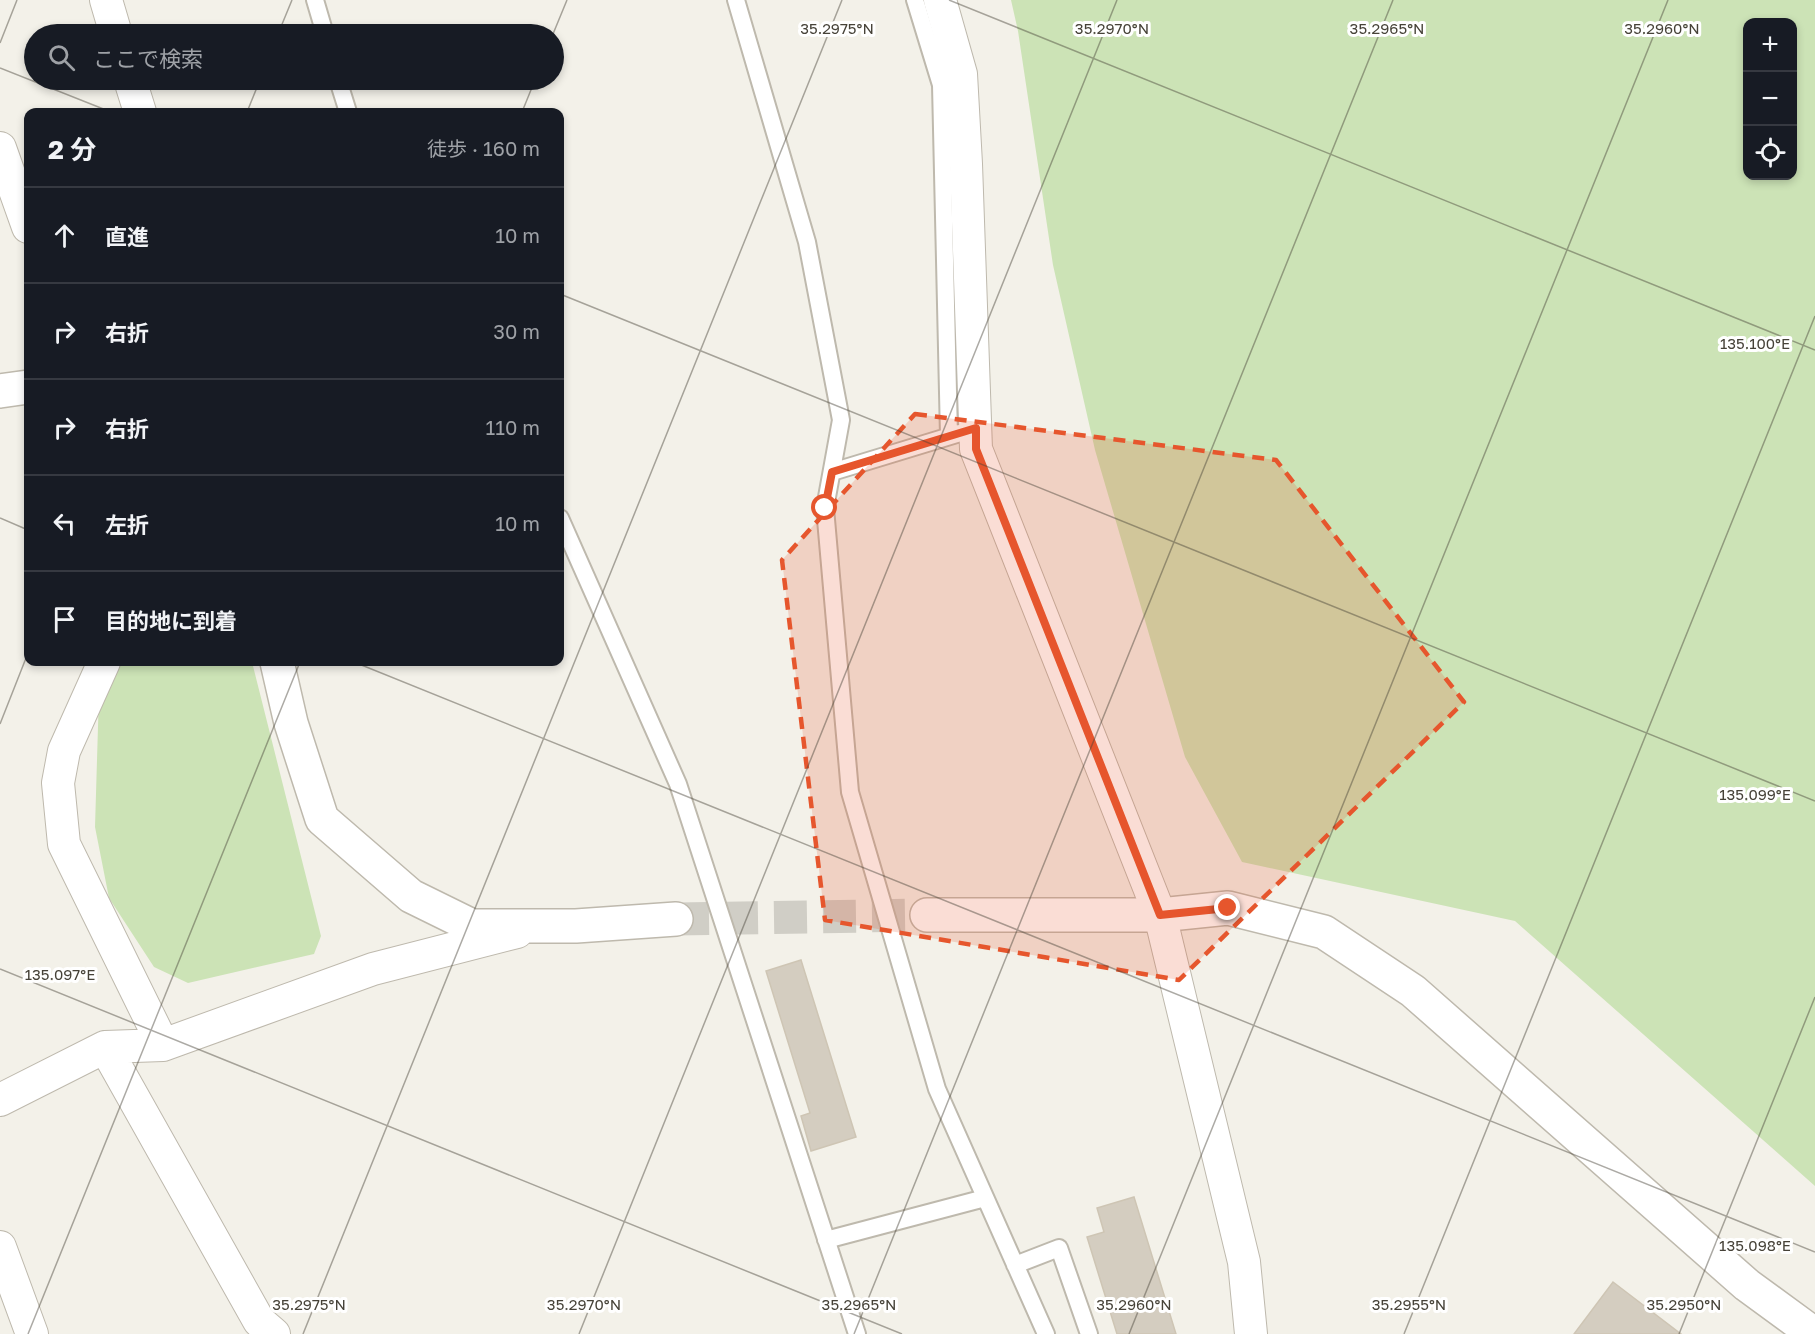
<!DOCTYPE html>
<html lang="ja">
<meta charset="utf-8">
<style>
:root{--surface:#171b24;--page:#242831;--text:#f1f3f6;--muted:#9ea1a6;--line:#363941}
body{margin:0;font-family:"Golos Text","Noto Sans JP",sans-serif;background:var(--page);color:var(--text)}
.controls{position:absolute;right:18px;top:18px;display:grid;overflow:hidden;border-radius:12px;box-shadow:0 3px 9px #0003}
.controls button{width:54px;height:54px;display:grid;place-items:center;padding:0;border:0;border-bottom:2px solid var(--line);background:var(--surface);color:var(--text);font:30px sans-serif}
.stop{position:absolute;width:18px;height:18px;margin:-14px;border:4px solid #e6562d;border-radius:50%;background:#fff}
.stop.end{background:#e6562d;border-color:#fff;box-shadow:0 2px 6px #0008}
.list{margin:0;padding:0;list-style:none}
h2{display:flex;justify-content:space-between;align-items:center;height:78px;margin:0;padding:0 24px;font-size:26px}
h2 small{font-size:20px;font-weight:400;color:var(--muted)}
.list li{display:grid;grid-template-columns:39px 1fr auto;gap:18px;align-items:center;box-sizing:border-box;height:96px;padding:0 24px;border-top:2px solid var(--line)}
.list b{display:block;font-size:22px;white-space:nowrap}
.list em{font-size:20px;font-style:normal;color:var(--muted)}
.icon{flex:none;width:33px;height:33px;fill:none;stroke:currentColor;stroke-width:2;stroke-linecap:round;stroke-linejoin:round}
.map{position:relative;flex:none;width:1815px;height:1334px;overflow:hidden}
.search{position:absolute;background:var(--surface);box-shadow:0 3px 9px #0003;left:24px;top:24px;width:540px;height:66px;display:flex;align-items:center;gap:15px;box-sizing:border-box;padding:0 21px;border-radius:33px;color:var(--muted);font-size:22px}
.panel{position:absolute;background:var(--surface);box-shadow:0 3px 9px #0003;left:24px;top:108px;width:540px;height:558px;border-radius:12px}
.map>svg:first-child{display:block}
</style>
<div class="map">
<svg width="1815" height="1334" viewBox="0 0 1815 1334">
<rect width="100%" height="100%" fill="#f3f1e9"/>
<path fill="#cce3b6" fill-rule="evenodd" d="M 1011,0 L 1815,0 L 1815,1186 L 1515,921 L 1242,862 L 1185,757 L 1095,450 L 1053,265 L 1018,31 ZM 1748,22 L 1792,22 L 1792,176 L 1748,176 Z
M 112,662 L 252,662 L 321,936 L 314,954 L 188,983 L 154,967 L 109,898 L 95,827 L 99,693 Z"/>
<path fill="#d4cdc0" stroke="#cec5b4" stroke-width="1.5" d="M 801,960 L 856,1137 L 811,1151 L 801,1116 L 810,1113 L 766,971 Z
M 1134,1197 L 1176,1334 L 1117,1334 L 1087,1237 L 1104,1232 L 1097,1208 Z
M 1613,1282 L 1681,1334 L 1574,1334 Z"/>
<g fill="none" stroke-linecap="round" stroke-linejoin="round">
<path stroke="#d0cec6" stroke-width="33" stroke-dasharray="33 16" stroke-linecap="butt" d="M 676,919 L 927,915"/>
<defs>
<path id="service" d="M 315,0 L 325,34
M 736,0 L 807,242 L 841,420 L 825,508 L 850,792 L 937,1089 L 1046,1334
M 915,0 L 941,85 L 949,436
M 338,80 L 348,112
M 832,472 L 960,433
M 560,518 L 678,784 L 857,1334
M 826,1240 L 985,1198
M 1015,1265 L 1059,1248 L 1089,1334"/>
<path id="minor" d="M 106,0 L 116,34
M 940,0 L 961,74 L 966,164 L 976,449 L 1160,915 L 1244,1262 L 1251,1334
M 130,80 L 140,112
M 0,148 L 28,227
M 104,662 L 64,751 L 58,783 L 64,844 L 163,1045
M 105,1047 L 259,1321 L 274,1334
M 0,1100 L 105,1047 L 163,1045 L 373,969 L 517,932
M 0,1247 L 32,1334"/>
<path id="tertiary" d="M 0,391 L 28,387
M 277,662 L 291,723 L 322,819 L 411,896 L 472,926 L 576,926 L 676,919
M 927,915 L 1160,915 L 1228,908 L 1324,932 L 1413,991 L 1747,1285 L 1814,1334"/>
</defs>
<use href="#service" stroke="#beb9ad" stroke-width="20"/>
<use href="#minor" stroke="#beb9ad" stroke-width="34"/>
<use href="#tertiary" stroke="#beb9ad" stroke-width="36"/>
<use href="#service" stroke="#fff" stroke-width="16"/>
<use href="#minor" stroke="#fff" stroke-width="32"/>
<use href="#tertiary" stroke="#fff" stroke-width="33"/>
</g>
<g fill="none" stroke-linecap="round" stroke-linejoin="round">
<path stroke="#e6562d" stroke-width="8" d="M 825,508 L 832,472 L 976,428 L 976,449 L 1160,915 L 1228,908"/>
</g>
<path fill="#e6562d" fill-opacity="0.2" stroke="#e6562d" stroke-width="4.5" stroke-dasharray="12 8" stroke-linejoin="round" d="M 915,414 L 1276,460 L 1464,702 L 1179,980 L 825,920 L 782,560 Z"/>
<path fill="none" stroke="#464238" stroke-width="1.5" stroke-opacity="0.45" d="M 949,0 L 1815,350M 278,34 L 292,0M 553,34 L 567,0M 0,43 L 17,0M 0,68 L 111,112M 247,112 L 260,80M 522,112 L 535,80M 560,294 L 1815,801M 0,518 L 28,530M 354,662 L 1815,1252M 0,724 L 28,653M 0,969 L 902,1334M 28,1334 L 300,662M 303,1334 L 842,0M 579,1334 L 1117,0M 854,1334 L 1393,0M 1129,1334 L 1668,0M 1404,1334 L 1815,316M 1679,1334 L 1815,997"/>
<g font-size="15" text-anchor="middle" fill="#464238" stroke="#fff" stroke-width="6" stroke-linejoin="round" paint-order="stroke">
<text x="837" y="34">35.2975°N</text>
<text x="1112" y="34">35.2970°N</text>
<text x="1387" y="34">35.2965°N</text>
<text x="1662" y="34">35.2960°N</text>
<text x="1755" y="349">135.100°E</text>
<text x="1755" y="800">135.099°E</text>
<text x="60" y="980">135.097°E</text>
<text x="1755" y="1251">135.098°E</text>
<text x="309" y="1310">35.2975°N</text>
<text x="584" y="1310">35.2970°N</text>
<text x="859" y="1310">35.2965°N</text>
<text x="1134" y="1310">35.2960°N</text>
<text x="1409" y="1310">35.2955°N</text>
<text x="1684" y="1310">35.2950°N</text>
</g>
</svg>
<div class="controls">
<button>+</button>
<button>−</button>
<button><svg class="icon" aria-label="locate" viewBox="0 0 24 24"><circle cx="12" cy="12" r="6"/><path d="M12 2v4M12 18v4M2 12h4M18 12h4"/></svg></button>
</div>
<div class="stop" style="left:825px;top:508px"></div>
<div class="stop end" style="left:1228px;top:908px"></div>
<div class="search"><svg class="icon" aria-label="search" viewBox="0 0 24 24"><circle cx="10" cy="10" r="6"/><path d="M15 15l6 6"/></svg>ここで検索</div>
<section class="panel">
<h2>2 分<small>徒歩 · 160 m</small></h2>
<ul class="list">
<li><svg class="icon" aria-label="ahead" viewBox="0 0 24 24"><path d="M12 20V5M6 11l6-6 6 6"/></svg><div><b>直進</b></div><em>10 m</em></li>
<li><svg class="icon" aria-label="right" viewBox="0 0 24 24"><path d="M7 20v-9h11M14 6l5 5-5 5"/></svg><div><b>右折</b></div><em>30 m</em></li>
<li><svg class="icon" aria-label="right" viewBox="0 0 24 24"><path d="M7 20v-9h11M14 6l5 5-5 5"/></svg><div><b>右折</b></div><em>110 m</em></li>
<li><svg class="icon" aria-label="left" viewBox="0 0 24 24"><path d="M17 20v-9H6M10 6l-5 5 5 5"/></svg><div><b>左折</b></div><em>10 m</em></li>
<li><svg class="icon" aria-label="arrive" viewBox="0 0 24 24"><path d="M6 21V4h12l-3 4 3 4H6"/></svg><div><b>目的地に到着</b></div></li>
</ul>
</section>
</div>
